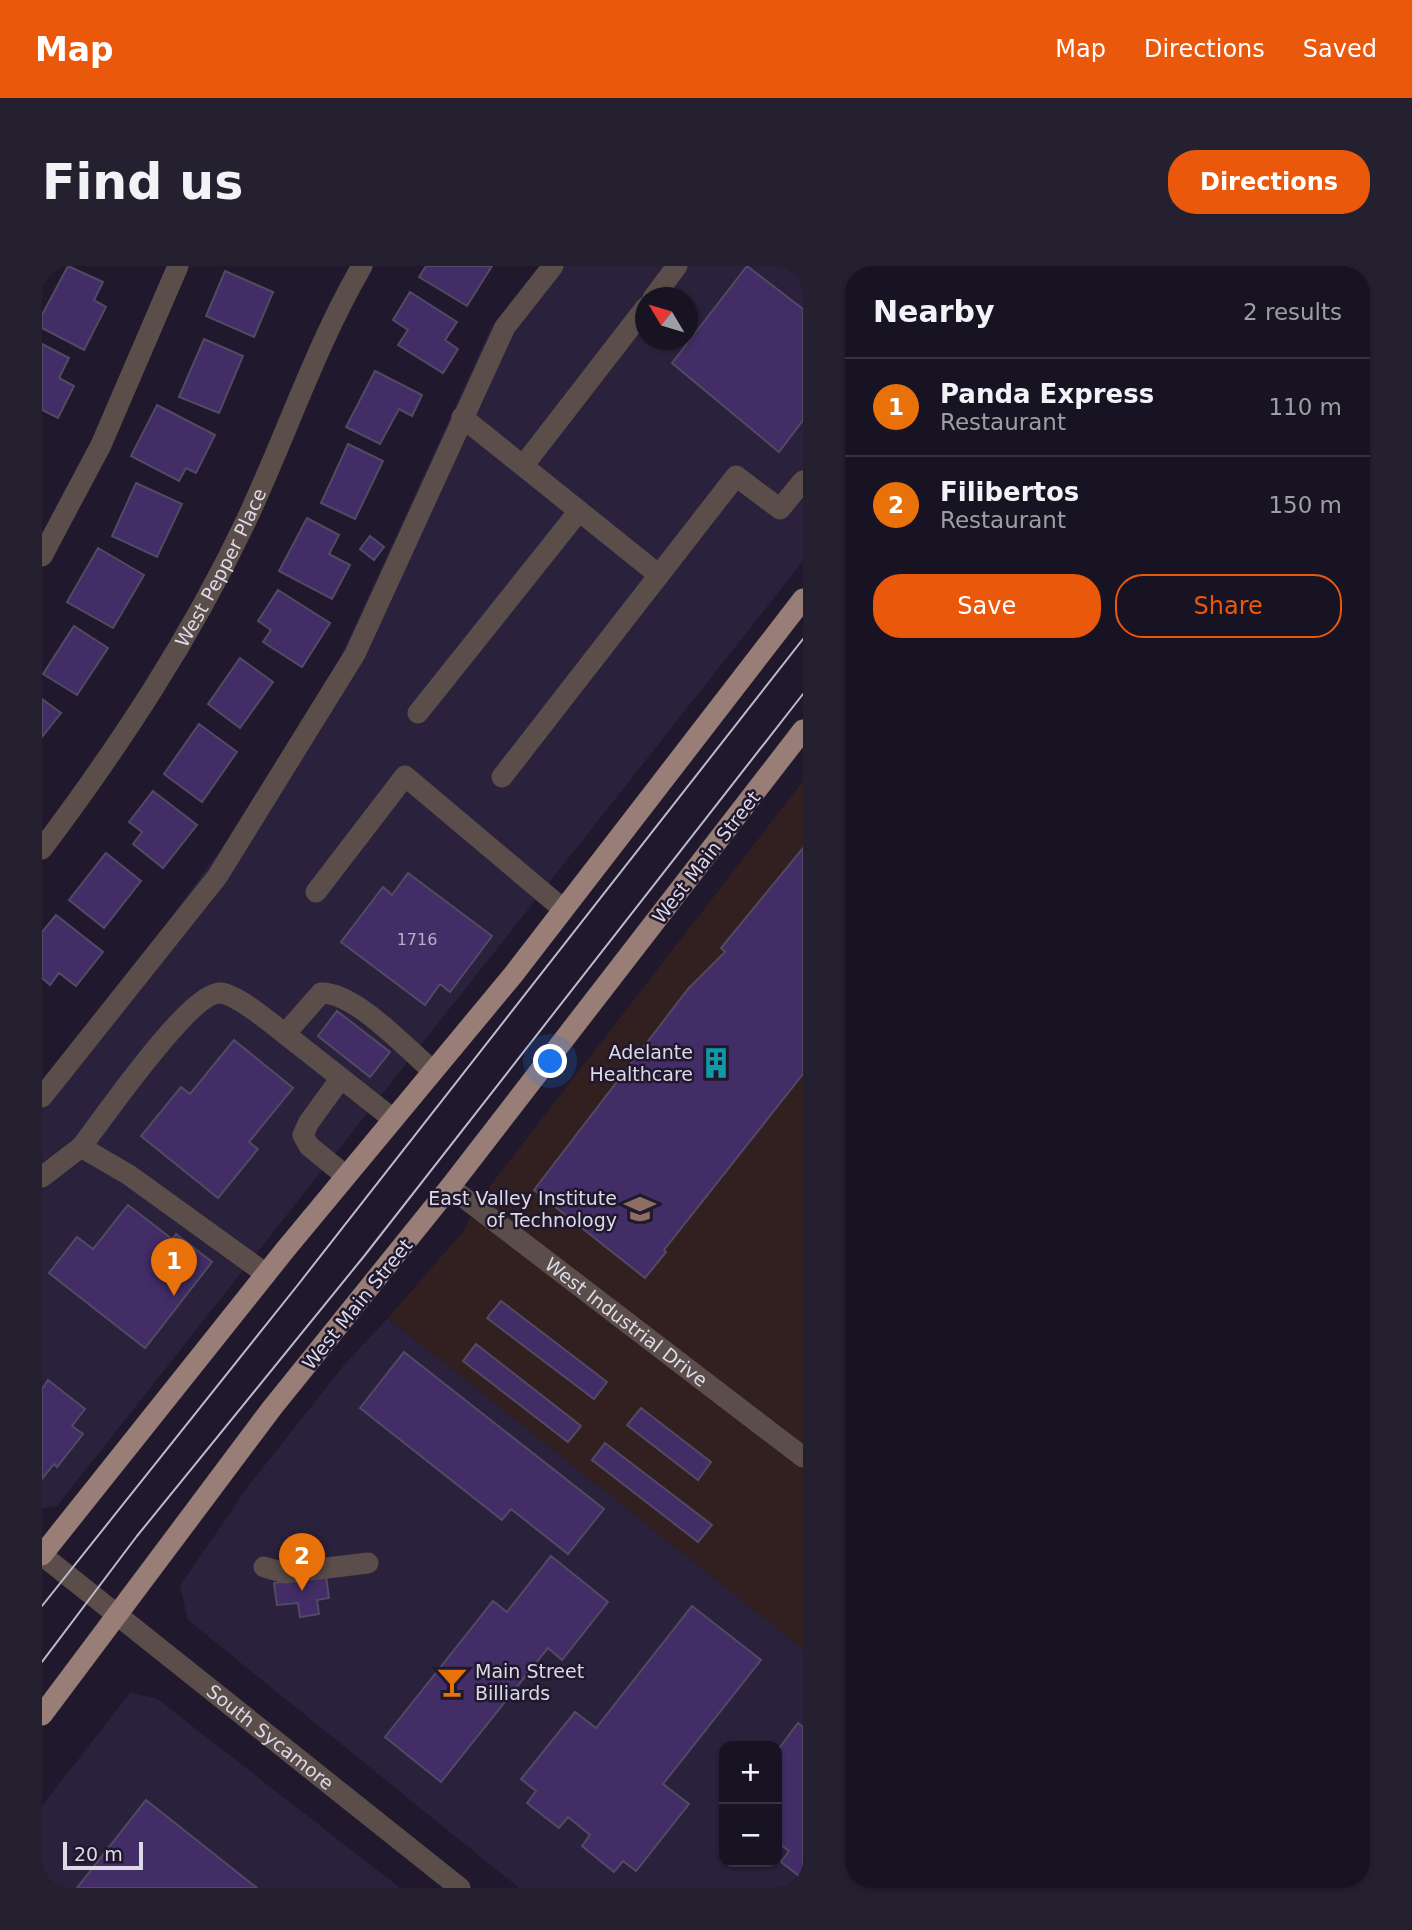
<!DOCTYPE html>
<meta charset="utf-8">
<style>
:root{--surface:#181322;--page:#25202f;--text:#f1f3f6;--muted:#9f9ea5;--line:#363240;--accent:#ea580c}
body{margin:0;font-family:"DejaVu Sans",sans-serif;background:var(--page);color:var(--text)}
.controls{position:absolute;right:21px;bottom:21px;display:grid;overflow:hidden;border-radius:14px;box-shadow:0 2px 5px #0004}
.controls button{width:63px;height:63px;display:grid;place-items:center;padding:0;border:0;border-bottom:2px solid var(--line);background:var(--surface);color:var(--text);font:35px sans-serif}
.compass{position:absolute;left:593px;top:21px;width:63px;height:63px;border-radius:50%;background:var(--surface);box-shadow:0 2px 5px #0004;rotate:308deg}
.scale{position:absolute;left:21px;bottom:18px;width:80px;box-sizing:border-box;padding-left:7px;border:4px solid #ddd9e7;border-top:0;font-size:19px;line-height:24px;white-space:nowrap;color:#ddd9e7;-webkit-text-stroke:5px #20192e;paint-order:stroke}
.you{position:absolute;left:509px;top:796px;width:24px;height:24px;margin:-18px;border:5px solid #fff;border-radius:50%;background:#1a73e8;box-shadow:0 0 0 10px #1a73e833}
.badge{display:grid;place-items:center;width:46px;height:46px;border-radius:50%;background:var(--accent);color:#fff;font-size:23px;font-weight:700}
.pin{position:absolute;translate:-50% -58px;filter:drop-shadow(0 2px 4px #0008)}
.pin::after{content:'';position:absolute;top:37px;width:24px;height:21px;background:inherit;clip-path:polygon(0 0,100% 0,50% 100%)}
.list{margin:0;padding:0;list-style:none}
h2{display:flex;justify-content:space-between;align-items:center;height:91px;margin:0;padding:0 28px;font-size:30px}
h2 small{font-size:23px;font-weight:400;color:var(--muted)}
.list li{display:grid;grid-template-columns:46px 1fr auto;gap:21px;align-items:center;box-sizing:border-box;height:98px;padding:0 28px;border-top:2px solid var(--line)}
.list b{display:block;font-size:26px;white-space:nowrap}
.list p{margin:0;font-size:23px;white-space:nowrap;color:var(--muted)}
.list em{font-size:23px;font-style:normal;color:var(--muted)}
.actions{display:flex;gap:14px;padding:21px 28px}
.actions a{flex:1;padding:16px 0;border:2px solid var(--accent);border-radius:28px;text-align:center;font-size:24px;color:var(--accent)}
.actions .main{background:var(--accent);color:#fff}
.map{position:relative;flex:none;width:761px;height:1622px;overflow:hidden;border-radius:28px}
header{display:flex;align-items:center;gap:42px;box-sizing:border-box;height:98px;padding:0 35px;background:var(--accent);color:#fff}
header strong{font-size:33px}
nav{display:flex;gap:38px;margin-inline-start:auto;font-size:24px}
.intro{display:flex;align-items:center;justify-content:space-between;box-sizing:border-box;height:168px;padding:0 42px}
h1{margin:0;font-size:49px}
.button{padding:18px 32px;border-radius:28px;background:var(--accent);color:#fff;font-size:24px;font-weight:700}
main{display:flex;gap:42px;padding:0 42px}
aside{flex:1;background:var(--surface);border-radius:28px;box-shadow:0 2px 5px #0004}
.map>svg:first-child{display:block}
</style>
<header>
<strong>Map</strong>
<nav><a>Map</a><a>Directions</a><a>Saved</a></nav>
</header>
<div class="intro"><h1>Find us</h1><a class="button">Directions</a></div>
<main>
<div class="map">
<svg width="761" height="1622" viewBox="0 0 761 1622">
<rect width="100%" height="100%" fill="#20192e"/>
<path fill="#2a213c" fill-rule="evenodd" d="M 497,0 L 761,0 L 761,295 L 15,1240 L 0,1242 L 0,815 L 119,665 L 179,583 L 293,403 L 450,60 ZM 604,32 L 646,32 L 646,74 L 604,74 Z
M 346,1052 L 761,1383 L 761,1622 L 477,1622 L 146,1354 L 138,1320 L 204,1223 L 302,1099 ZM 682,1480 L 735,1480 L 735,1596 L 682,1596 Z
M 88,1427 L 114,1432 L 358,1622 L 0,1622 L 0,1540 Z"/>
<path fill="#321f20" d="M 761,515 L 761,1383 L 346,1052 L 420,967 L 448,920 Z"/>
<path fill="#422d66" stroke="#514a62" stroke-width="2" d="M 26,0 L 61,16 L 52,34 L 64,41 L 42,84 L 0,62 L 0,49 Z
M 384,0 L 450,0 L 425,40 L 377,11 Z
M 705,0 L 761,43 L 761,154 L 737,186 L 630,97 Z
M 183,5 L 231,26 L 212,71 L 164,50 Z
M 368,26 L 415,56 L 403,74 L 416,83 L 401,107 L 356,79 L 366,64 L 351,54 Z
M 162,73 L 201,90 L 177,147 L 137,131 Z
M 0,78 L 27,92 L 17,112 L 32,120 L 16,152 L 0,144 Z
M 333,105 L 380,129 L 370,150 L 357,143 L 338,178 L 304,161 Z
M 115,139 L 173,169 L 154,207 L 144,202 L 137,215 L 89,190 Z
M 306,178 L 341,195 L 313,253 L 279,237 Z
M 94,217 L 140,238 L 115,291 L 70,270 Z
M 265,252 L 297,269 L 287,288 L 308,299 L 290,333 L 237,305 Z
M 328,270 L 342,281 L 332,294 L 318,283 Z
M 56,282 L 102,309 L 71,362 L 25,336 Z
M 236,324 L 288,357 L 260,401 L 221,376 L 229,364 L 216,355 Z
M 32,360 L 66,382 L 35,429 L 1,408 Z
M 198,392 L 231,416 L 198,462 L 166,438 Z
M 0,433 L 19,447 L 0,471 Z
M 157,458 L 195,486 L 160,536 L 122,508 Z
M 111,525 L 155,559 L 121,602 L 91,578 L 100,566 L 87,556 Z
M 761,582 L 761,808 L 622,984 L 624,986 L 603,1012 L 492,924 L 646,723 L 683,686 L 679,682 Z
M 64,587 L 99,615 L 62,662 L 27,634 Z
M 366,607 L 450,670 L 408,726 L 398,718 L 383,739 L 299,676 L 341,621 L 350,629 Z
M 14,649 L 61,686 L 34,720 L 17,707 L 8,719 L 0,712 L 0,666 Z
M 295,745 L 348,786 L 328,811 L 276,770 Z
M 192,774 L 251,822 L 207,876 L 216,883 L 176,932 L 99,870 L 139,821 L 148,828 Z
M 86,939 L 130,973 L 134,968 L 170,996 L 103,1082 L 7,1007 L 35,971 L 51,983 Z
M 459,1035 L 565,1116 L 552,1133 L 445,1052 Z
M 434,1078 L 539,1160 L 526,1176 L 421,1095 Z
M 362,1086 L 562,1243 L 526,1288 L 469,1243 L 460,1254 L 318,1142 Z
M 6,1114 L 43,1143 L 30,1160 L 41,1168 L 15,1201 L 12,1198 L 0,1213 L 0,1123 Z
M 599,1142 L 669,1196 L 656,1214 L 585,1159 Z
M 563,1177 L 670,1259 L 656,1276 L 550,1194 Z
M 509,1290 L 566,1336 L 520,1394 L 506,1382 L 399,1516 L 343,1471 L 451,1335 L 465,1346 Z
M 284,1310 L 287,1332 L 275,1334 L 277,1348 L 258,1351 L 256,1337 L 235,1339 L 232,1317 Z
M 650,1340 L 719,1394 L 621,1518 L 647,1538 L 594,1605 L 581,1595 L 572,1606 L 540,1580 L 548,1569 L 526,1551 L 517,1562 L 485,1537 L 494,1525 L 479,1513 L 533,1446 L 554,1462 Z
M 756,1457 L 761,1461 L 761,1613 L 739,1596 L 747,1585 L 735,1576 L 735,1485 Z
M 104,1534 L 215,1622 L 35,1622 Z"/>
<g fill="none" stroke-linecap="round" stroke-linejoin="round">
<g stroke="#5b4e4a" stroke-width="21">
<path d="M 611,32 L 635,0"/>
<path d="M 420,151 L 617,309"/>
<path d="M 481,200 L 604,41"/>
<path d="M 0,290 L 59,179 L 136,0"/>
<path d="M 376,447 L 537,245"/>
<path d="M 460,511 L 694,210 L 738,243 L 761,215"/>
<path id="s1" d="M 0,583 C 78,479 148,373 204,255 C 244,170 273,81 320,0"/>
<path d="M 274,626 L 363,510 L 521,643"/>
<path d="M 243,768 L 351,853"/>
<path d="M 299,812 L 267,856 L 261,869 L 267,880 L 304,910"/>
<path d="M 0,831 L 175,611 L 313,388 L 463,61 L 511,0"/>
<path d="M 39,881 C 61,853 148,725 179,727 C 196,729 229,757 243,768 L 279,727 C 313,726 364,782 391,805"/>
<path d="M 0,911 L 39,881 L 87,909 L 224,1008"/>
<path id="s2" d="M 408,921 L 761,1191"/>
<path id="s3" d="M 0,1289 L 418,1622"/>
<path d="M 222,1301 L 243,1307 L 326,1297"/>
</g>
<path stroke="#987e76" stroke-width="21" d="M 0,1289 L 243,984 L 471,709 L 761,333
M 0,1449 L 230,1142 L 408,921 L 761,464"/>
<path stroke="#bebac9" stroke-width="2" d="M 0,1340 L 255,1020 L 761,373
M 0,1396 L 95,1270 L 323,989 L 761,428"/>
</g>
<defs>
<symbol id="building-bare" viewBox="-9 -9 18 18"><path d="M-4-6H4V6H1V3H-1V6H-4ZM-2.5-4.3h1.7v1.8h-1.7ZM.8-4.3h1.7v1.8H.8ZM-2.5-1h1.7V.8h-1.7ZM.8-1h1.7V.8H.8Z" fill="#0f9aa8" stroke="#20192e" stroke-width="2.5" paint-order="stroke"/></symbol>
<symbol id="school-bare" viewBox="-9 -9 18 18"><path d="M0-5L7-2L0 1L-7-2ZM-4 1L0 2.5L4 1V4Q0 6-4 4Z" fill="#8d6e63" stroke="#20192e" stroke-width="2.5" paint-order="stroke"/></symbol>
<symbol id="bar-bare" viewBox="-9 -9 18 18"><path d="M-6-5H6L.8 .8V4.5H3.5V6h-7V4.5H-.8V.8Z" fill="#e8710a" stroke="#20192e" stroke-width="2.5" paint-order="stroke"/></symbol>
</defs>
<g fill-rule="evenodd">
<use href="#building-bare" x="652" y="775" width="44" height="44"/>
<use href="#school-bare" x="576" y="921" width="44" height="44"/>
<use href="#bar-bare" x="388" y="1394" width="44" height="44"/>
</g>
<g text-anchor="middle" stroke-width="5" stroke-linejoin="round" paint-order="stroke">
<g font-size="16" fill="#b6aec7">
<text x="375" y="679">1716</text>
</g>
<g font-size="19" fill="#ddd9e7" stroke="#20192e">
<text dy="7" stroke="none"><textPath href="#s1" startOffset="334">West Pepper Place</textPath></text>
<text transform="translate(664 591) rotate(-52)" y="7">West Main Street</text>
<text transform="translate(315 1038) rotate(-51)" y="7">West Main Street</text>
<text dy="7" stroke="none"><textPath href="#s2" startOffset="222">West Industrial Drive</textPath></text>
<text dy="7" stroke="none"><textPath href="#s3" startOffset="292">South Sycamore</textPath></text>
</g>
<g font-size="19" fill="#ddd9e7" stroke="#20192e" text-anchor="end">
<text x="651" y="793">Adelante<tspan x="651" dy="22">Healthcare</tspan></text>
<text x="575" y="939">East Valley Institute<tspan x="575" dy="22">of Technology</tspan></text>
<text x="433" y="1412" text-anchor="start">Main Street<tspan x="433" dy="22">Billiards</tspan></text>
</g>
</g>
</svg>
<div class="controls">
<button>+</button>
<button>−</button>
</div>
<svg class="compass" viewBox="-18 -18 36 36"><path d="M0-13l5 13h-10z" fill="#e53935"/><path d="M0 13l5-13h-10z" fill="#9f9ea5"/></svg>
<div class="scale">20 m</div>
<div class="you"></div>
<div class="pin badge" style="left:132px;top:1030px;background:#e8710a">1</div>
<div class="pin badge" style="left:260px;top:1325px;background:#e8710a">2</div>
</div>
<aside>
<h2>Nearby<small>2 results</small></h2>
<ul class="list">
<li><span class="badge" style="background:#e8710a">1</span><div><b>Panda Express</b><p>Restaurant</p></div><em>110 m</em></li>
<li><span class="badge" style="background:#e8710a">2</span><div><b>Filibertos</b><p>Restaurant</p></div><em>150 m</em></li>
</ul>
<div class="actions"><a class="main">Save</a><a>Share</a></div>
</aside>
</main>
